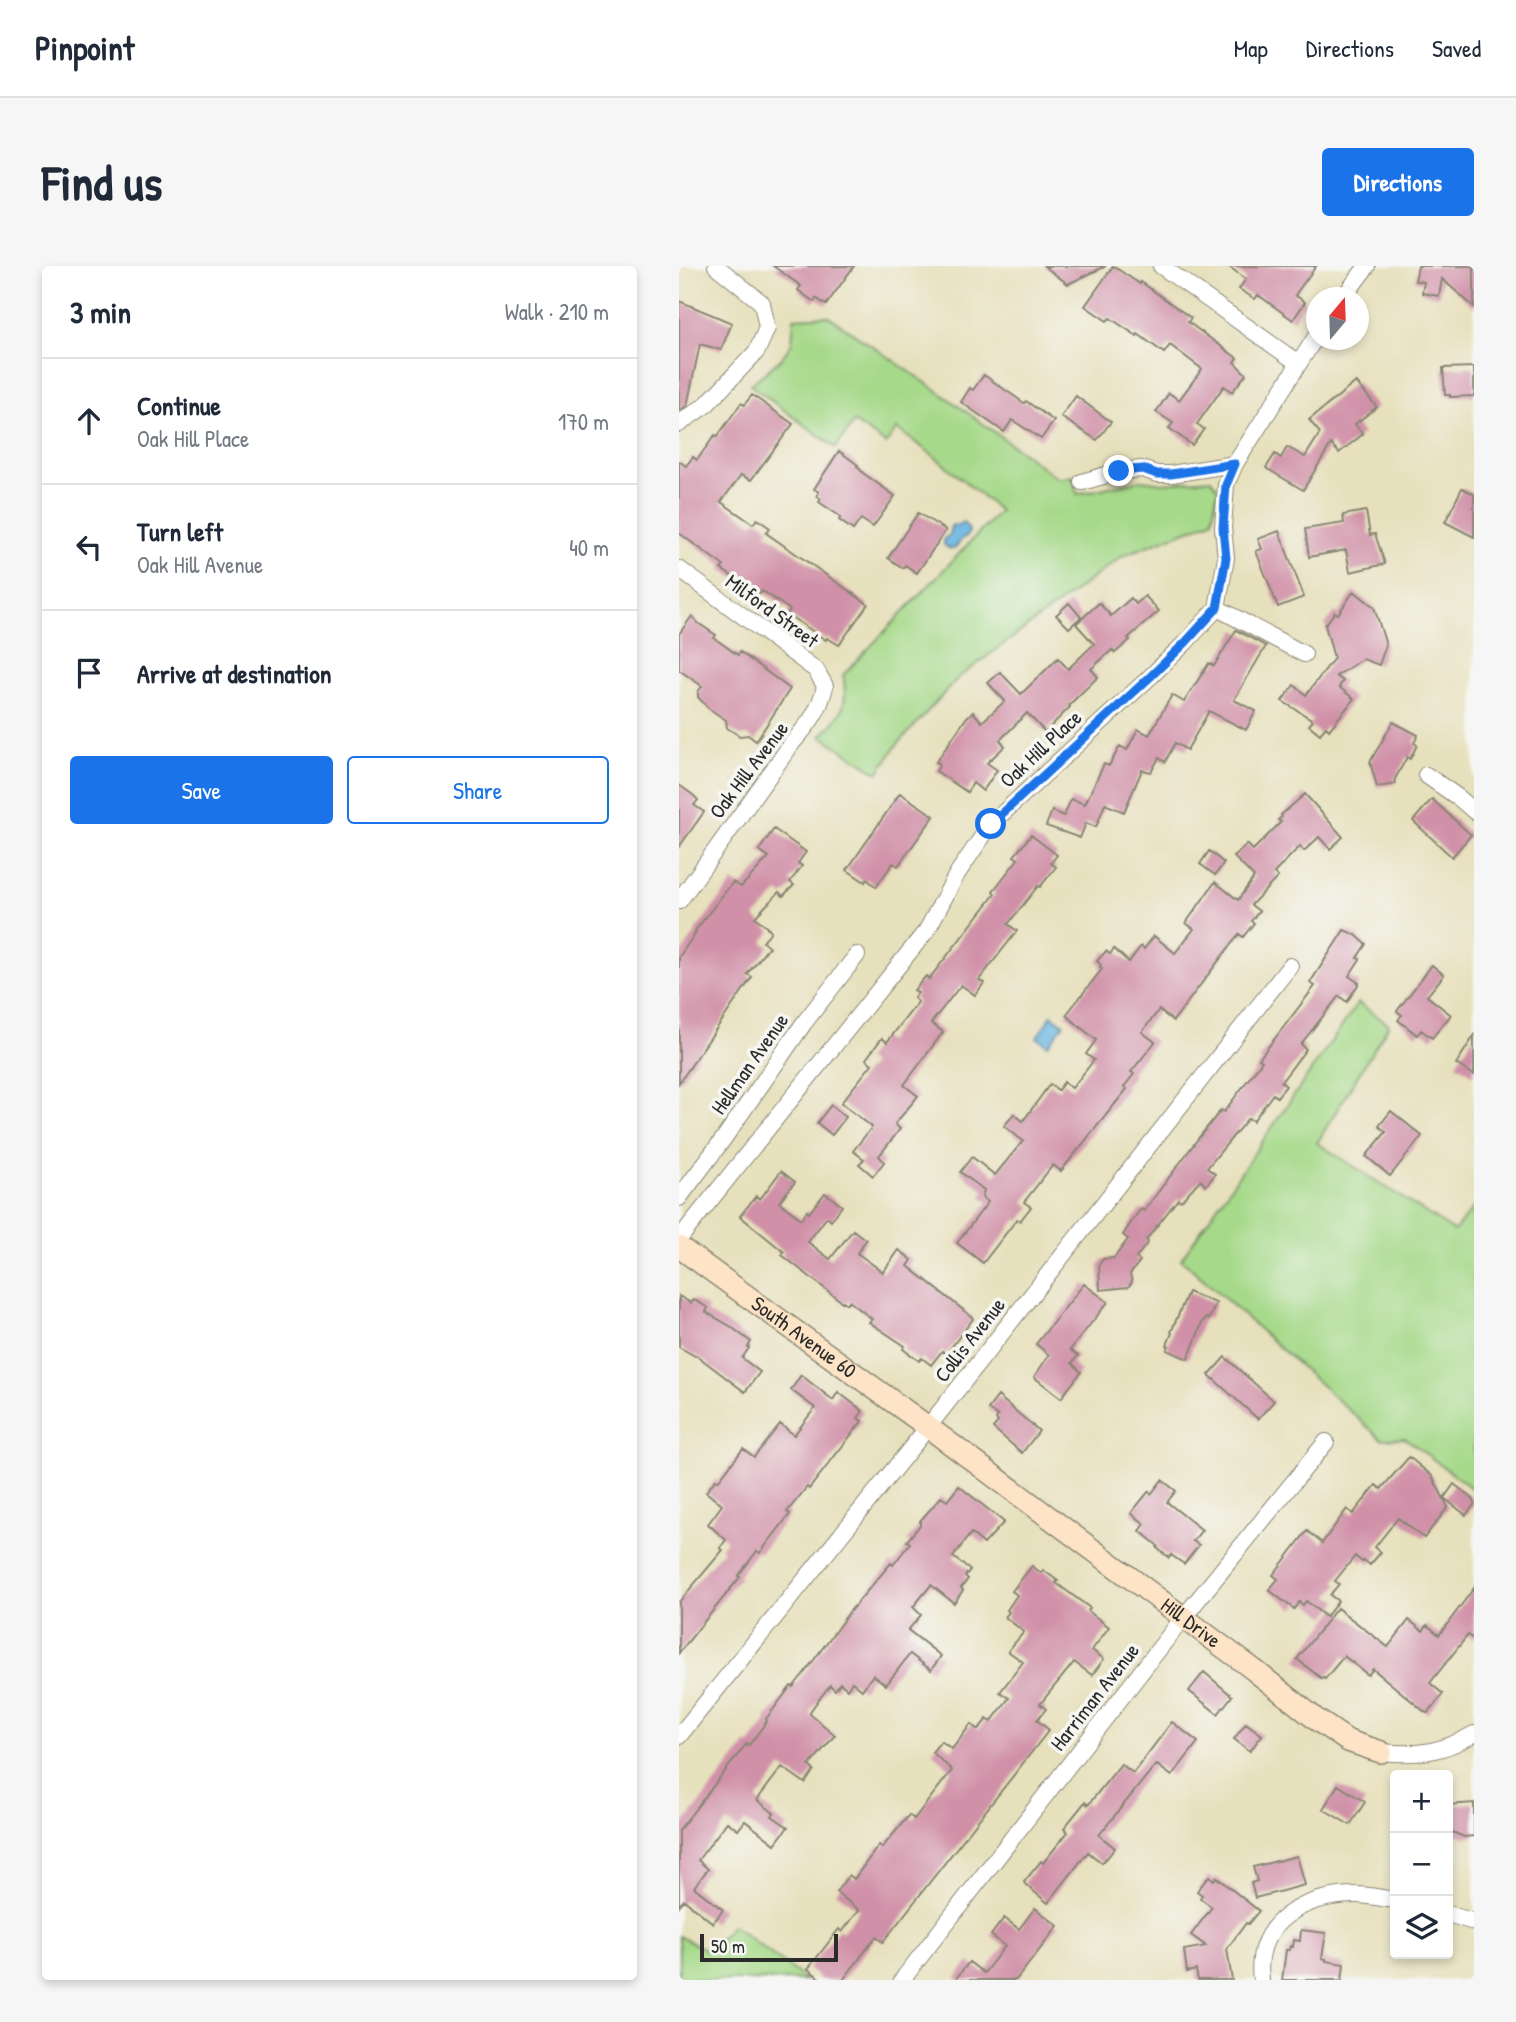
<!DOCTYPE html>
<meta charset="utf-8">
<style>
:root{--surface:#fff;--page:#f6f6f7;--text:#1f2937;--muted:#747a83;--line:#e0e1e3;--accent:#1a73e8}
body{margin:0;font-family:"Patrick Hand",sans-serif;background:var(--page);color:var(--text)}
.controls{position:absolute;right:21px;bottom:21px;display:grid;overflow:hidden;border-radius:7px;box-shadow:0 4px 10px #0003}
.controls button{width:63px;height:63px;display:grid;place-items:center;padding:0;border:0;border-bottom:2px solid var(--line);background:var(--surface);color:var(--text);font:35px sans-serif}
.compass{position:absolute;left:627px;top:21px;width:63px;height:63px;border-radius:50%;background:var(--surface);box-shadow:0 4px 10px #0003;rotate:19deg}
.scale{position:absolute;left:21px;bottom:18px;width:138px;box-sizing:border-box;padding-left:7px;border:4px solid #2b2b2b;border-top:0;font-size:19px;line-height:24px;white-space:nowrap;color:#2b2b2b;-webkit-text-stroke:5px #f6f6f2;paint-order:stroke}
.stop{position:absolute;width:21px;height:21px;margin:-16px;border:5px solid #1a73e8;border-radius:50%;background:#fff}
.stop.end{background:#1a73e8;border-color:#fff;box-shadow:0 2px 7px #0008}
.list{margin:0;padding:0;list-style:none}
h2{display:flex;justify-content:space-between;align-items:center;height:91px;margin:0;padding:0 28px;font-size:30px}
h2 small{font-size:23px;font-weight:400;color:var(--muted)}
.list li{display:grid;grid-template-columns:46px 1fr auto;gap:21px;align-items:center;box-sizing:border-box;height:126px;padding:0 28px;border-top:2px solid var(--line)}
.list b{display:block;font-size:26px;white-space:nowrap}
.list p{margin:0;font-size:23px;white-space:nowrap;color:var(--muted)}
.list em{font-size:23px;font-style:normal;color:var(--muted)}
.actions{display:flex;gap:14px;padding:21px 28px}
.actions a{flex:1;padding:16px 0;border:2px solid var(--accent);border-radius:7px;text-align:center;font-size:24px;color:var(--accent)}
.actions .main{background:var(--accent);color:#fff}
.icon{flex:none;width:38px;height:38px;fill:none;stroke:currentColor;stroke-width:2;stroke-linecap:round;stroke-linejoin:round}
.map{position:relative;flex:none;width:795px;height:1714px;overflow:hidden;border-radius:7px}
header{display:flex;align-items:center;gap:42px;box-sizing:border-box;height:98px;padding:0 35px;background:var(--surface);border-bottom:2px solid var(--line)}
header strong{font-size:33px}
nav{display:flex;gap:38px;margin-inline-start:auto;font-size:24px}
.intro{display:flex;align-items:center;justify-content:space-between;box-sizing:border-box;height:168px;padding:0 42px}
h1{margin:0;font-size:49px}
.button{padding:18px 32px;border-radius:7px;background:var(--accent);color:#fff;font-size:24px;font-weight:700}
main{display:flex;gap:42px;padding:0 42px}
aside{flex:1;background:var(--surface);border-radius:7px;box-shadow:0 4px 10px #0003}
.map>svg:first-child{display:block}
</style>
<header>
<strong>Pinpoint</strong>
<nav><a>Map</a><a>Directions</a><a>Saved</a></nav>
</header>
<div class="intro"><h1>Find us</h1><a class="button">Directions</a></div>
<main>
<aside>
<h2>3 min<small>Walk · 210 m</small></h2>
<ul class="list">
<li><svg class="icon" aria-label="ahead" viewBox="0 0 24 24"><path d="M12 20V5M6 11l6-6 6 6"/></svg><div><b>Continue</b><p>Oak Hill Place</p></div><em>170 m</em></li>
<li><svg class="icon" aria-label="left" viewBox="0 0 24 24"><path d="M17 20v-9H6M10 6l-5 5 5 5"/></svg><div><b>Turn left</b><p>Oak Hill Avenue</p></div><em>40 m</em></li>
<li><svg class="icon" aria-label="arrive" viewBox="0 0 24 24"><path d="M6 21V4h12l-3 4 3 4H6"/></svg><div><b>Arrive at destination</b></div></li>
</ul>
<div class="actions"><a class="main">Save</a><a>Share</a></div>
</aside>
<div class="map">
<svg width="795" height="1714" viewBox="0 0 795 1714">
<rect width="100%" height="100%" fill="#f6f6f2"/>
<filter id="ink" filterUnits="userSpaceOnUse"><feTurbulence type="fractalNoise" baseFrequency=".0143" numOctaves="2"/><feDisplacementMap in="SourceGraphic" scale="14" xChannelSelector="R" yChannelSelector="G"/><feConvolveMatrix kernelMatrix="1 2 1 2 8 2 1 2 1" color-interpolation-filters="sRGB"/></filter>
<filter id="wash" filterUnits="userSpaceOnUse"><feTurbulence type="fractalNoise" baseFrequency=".00686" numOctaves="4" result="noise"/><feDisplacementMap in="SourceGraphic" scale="28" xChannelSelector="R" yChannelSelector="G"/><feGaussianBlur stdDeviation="1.57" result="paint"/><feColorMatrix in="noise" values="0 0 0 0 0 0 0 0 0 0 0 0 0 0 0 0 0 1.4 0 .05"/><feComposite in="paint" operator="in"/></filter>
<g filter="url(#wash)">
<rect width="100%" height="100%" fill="#e7e0bc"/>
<path fill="#a6d989" stroke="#68825a" stroke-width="2" d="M 149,50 L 256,123 L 380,213 L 394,210 L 398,228 L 463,214 L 484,217 L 532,213 L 539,223 L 533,255 L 445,289 L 279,412 L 217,480 L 199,507 L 142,470 C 163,450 170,438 164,409 L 321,245 L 255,190 L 218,163 L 207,178 L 175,156 L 157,182 L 71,119 L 102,93 L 113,77 L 115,52 Z
M 679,737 L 710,758 L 638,877 L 775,965 L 795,941 L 795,1224 L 726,1172 L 702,1173 L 502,993 Z
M 53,1659 L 127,1714 L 0,1714 L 0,1670 L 29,1685 Z"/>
<path fill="#66b6e1" stroke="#487086" stroke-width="2" d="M 284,256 L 290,264 L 289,269 L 283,273 L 276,282 L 271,283 L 265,279 L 265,273 L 272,268 L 271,263 L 273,259 L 279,260 Z
M 373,749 L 385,758 L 369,779 L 358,771 Z"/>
<g id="blocks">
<path fill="#d090a7" d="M 94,0 L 175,0 L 147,39 L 137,32 L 135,36 L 119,24 L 122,20 Z
M 365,0 L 427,0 L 389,18 Z
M 434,0 L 461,18 L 462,16 L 512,52 L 509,56 L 558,92 L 555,96 L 567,108 L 553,126 L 545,120 L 518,158 L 525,163 L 513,179 L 490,162 L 494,157 L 477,146 L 490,127 L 500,134 L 523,103 L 491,79 L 485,87 L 459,68 L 458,70 L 431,52 L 428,55 L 406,40 Z
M 549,0 L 637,0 L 616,29 L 626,36 L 614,54 L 579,29 L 576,33 L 560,23 L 567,13 Z
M 739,0 L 795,0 L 795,41 L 763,13 L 760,30 L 743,27 L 745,16 L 736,15 Z
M 0,35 L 53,57 L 42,84 L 21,78 L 8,140 L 0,145 Z
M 795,101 L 795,130 L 771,131 L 771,129 L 766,129 L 764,102 Z
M 305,109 L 345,137 L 347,135 L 375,155 L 362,173 L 333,154 L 325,166 L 282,136 L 291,122 L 294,124 Z
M 677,116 L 698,141 L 676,158 L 684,168 L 660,187 L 652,178 L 624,224 L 587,202 L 596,188 L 602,192 L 608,181 L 626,191 L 641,167 L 630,154 Z
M 73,129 L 114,158 L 72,214 L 62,209 L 42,236 L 74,258 L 78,253 L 91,262 L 87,267 L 189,338 L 160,379 L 148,372 L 147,374 L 108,348 L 111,344 L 87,327 L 83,325 L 81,328 L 42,303 L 45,300 L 0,267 L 0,195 L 7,200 L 14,191 L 18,194 L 36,169 L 38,171 L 62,137 L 65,139 Z
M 397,130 L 432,156 L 418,174 L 382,151 Z
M 160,185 L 179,199 L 178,200 L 184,207 L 216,230 L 194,261 L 182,253 L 174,264 L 160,254 L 162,251 L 140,236 L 142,233 L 138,230 L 140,226 L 135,223 Z
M 783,222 L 795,228 L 795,271 L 766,256 Z
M 687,245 L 691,269 L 696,268 L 706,298 L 671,306 L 667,284 L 630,291 L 626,263 L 665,257 L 664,249 Z
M 239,247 L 267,264 L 238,307 L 226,299 L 224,302 L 209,292 Z
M 600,265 L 625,331 L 599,341 L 577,285 L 583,283 L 579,273 Z
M 675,325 L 695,341 L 707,379 L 700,399 L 684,393 L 657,410 L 664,415 L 660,421 L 675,433 L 650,464 L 647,461 L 641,468 L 630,459 L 634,454 L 603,435 L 615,419 L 627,429 L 655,392 L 646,359 L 656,346 L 659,348 Z
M 466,330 L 480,345 L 449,372 L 451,374 L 436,387 L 433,384 L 412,403 L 419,411 L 390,439 L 391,441 L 366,466 L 348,447 L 321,474 L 326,480 L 308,497 L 318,504 L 304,525 L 294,517 L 288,526 L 257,505 L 261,498 L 257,496 L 288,451 L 294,446 L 303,456 L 326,435 L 309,417 L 321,406 L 342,428 L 379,392 L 389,403 L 415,378 L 397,358 L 420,337 L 432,350 L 452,332 L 457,338 Z
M 390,337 L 402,351 L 390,362 L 377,349 Z
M 13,350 L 19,357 L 37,369 L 35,372 L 59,389 L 61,386 L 111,423 L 77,475 L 69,469 L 61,470 L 48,462 L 47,454 L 29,442 L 19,431 L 19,426 L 23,420 L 0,404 L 0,368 Z
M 557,364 L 587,380 L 555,434 L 577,445 L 567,464 L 530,445 L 508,484 L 496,477 L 486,496 L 480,492 L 472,506 L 463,504 L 445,546 L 426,538 L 417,561 L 407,557 L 401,572 L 367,560 L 373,545 L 385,550 L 392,533 L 406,538 L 425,498 L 430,500 L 441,480 L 448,484 L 459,463 L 470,469 L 493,429 L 505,436 L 530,397 L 535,400 Z
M 714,456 L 739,469 L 735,477 L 738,479 L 731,493 L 728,491 L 716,513 L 717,518 L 698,521 L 691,496 Z
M 0,519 L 14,529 L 19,534 L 15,539 L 25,546 L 0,581 Z
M 221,527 L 255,550 L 219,600 L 214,597 L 197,621 L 188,613 L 186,616 L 168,604 Z
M 626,528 L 664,571 L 651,583 L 640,571 L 625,585 L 621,580 L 595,607 L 599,611 L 572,639 L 580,645 L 572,655 L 575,657 L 564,671 L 560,668 L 494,755 L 480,744 L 463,766 L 476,776 L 452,806 L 455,808 L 445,821 L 448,823 L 382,905 L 374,899 L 345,936 L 352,941 L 341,955 L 338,953 L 304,997 L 278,977 L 309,936 L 303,931 L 305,924 L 281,906 L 293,891 L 316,909 L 344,875 L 325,860 L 335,848 L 344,855 L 371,818 L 379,824 L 385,816 L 393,822 L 415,794 L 407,788 L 417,774 L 387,749 L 423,703 L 421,701 L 422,699 L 418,695 L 427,685 L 431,688 L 435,683 L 450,696 L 462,680 L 465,683 L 475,670 L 496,687 L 515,663 L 507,657 L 536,616 L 559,634 L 575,611 L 555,591 L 568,578 L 574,584 L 602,556 L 599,554 L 603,551 L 602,549 Z
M 753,533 L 792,569 L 773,591 L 734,555 Z
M 95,563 L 127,586 L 119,597 L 123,600 L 111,616 L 115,619 L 104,630 L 100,626 L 76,651 L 92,665 L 84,676 L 90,681 L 68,708 L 73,711 L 0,817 L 0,691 L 17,666 L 16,665 L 54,616 L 62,621 L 90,591 L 80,584 Z
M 352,569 L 378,589 L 372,597 L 377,601 L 361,621 L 359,620 L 329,658 L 338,665 L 300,714 L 305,717 L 296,729 L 282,719 L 252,757 L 264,766 L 225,819 L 239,830 L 216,858 L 221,863 L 200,890 L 205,896 L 194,910 L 180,898 L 185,893 L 174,885 L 193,861 L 162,837 L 193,798 L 187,793 L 203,772 L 208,776 L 239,736 L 235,732 L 239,727 L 235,724 L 247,710 L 250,713 L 316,628 L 314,625 L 339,593 L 335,590 Z
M 530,585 L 545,597 L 536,609 L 521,598 Z
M 665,664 L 677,669 L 687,678 L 678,692 L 681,693 L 670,710 L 680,717 L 668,736 L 660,730 L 622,778 L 627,783 L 602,816 L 607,820 L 598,831 L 594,828 L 574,855 L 569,852 L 528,902 L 536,908 L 527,920 L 521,914 L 502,935 L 499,933 L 467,974 L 469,976 L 457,992 L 461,995 L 451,1008 L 453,1016 L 449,1021 L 421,1024 L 420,999 L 424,993 L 435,992 L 449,973 L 444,969 L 453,955 L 462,943 L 465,945 L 521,870 L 542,844 L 545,846 L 583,795 L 580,793 L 636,720 L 631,717 Z
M 753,699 L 765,709 L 748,730 L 772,749 L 753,772 L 742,764 L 738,769 L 719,754 L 723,749 L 718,745 Z
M 795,770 L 795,809 L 777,798 Z
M 152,839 L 167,851 L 153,869 L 138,857 Z
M 712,845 L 743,870 L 711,910 L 687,890 L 707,866 L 700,860 Z
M 102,905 L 116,916 L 100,936 L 122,953 L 128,945 L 130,947 L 146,927 L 163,940 L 152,955 L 148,951 L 129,976 L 151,993 L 174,964 L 187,974 L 178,987 L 204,1006 L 220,984 L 233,994 L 229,1000 L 293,1051 L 294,1053 L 267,1088 L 263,1085 L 252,1099 L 243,1092 L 240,1095 L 224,1083 L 226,1080 L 190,1056 L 193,1053 L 170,1035 L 168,1038 L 164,1035 L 163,1036 L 103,989 L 105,986 L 61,950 L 77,930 L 81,933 Z
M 405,1018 L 429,1036 L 391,1084 L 399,1090 L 393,1097 L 402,1106 L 382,1132 L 355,1111 L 370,1089 L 357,1078 Z
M 509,1026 L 537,1037 L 530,1053 L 527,1052 L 524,1055 L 509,1093 L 488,1084 L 490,1080 L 488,1079 L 493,1067 L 492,1066 Z
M 0,1030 L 12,1037 L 14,1033 L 29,1042 L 27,1046 L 51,1060 L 72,1076 L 69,1081 L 70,1082 L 63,1092 L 81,1106 L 66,1126 L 17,1089 L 16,1090 L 0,1081 Z
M 546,1091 L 595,1135 L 579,1153 L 530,1109 Z
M 122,1109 L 154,1134 L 159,1126 L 184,1145 L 179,1152 L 183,1155 L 130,1223 L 128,1221 L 108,1246 L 111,1248 L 81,1287 L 78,1285 L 59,1310 L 61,1311 L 0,1387 L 0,1336 L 44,1284 L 41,1282 L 47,1274 L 29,1258 L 43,1239 L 27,1226 L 37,1213 L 39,1215 L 64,1183 L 75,1191 L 101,1158 L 115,1169 L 136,1142 L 112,1124 Z
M 319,1130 L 360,1165 L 343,1187 L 314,1162 L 319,1156 L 317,1153 L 319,1150 L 309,1143 Z
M 730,1191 L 753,1210 L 769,1241 L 745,1272 L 719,1252 L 696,1281 L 702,1286 L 691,1299 L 685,1294 L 683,1296 L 676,1290 L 656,1315 L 660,1318 L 651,1329 L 659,1335 L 647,1351 L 627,1335 L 624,1339 L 620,1336 L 615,1343 L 590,1324 L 599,1313 L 594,1309 L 628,1265 L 643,1277 L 668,1243 L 674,1248 L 697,1219 L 702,1223 Z
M 483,1214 L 497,1225 L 488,1236 L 523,1264 L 514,1275 L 520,1279 L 505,1298 L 492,1289 L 490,1292 L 478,1282 L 479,1280 L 461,1265 L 466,1258 L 452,1247 L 470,1225 L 472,1228 Z
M 775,1218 L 795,1234 L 795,1239 L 787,1249 L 765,1232 Z
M 280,1220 L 325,1256 L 305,1278 L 292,1267 L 274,1291 L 291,1304 L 286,1310 L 289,1313 L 282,1322 L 284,1324 L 275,1337 L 252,1319 L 234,1341 L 242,1349 L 229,1364 L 262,1390 L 252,1404 L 231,1388 L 207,1419 L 194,1409 L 183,1424 L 173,1416 L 168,1423 L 161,1417 L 156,1424 L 151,1419 L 132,1444 L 131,1448 L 156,1469 L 130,1500 L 135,1504 L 126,1517 L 103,1501 L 78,1534 L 95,1547 L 93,1550 L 109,1561 L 96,1578 L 66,1555 L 59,1564 L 48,1556 L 19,1594 L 29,1603 L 15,1621 L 44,1644 L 34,1657 L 5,1634 L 0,1640 L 0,1564 L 68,1477 L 70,1479 L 88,1455 L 87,1453 L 112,1420 L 114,1421 L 126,1406 L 171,1345 L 212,1297 L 214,1299 L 231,1277 L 228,1275 L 241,1259 L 241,1255 L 262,1231 L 268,1235 Z
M 353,1300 L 362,1307 L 364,1304 L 379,1315 L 377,1317 L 411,1342 L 409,1345 L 430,1361 L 413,1384 L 425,1393 L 413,1409 L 395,1396 L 361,1438 L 367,1443 L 358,1454 L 370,1464 L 204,1676 L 197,1671 L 164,1714 L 143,1714 L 129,1703 L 160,1663 L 163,1666 L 180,1644 L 157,1626 L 170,1609 L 175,1613 L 200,1579 L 203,1582 L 230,1549 L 235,1553 L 273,1504 L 253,1486 L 262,1475 L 273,1483 L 292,1458 L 299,1464 L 308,1453 L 312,1456 L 330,1432 L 321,1426 L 344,1396 L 329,1385 L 345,1366 L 326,1351 L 330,1346 L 328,1344 L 338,1329 L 333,1325 Z
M 795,1322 L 795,1374 L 789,1369 L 751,1417 L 764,1428 L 749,1447 L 746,1446 L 694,1403 L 689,1409 L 665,1390 L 646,1413 L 644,1411 L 643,1413 L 618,1393 L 658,1342 L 709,1381 L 730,1354 L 744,1365 L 748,1359 L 760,1369 Z
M 525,1406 L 553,1430 L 539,1448 L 510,1425 Z
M 493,1456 L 519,1476 L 493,1510 L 478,1499 L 474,1502 L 420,1569 L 436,1582 L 428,1592 L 427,1592 L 423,1597 L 409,1586 L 369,1637 L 347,1619 L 345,1616 L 362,1595 L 364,1597 L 389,1566 L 385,1562 L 406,1536 L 409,1539 L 442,1498 L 454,1507 Z
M 567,1457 L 583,1469 L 571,1485 L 555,1473 Z
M 659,1519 L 686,1536 L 671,1559 L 644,1543 Z
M 795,1537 L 795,1570 L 785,1571 L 769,1564 L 769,1539 Z
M 618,1590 L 626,1619 L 576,1632 L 572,1617 L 578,1615 L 574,1601 Z
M 530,1610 L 535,1614 L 537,1611 L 580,1645 L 569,1658 L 567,1657 L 548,1683 L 553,1714 L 519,1714 L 517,1704 L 508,1706 L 505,1684 L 527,1680 L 512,1669 L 533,1641 L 521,1632 L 523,1629 L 518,1625 Z
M 356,1642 L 379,1660 L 337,1714 L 276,1714 L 290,1696 L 305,1707 L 326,1680 L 312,1669 L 325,1652 L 340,1663 Z
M 622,1664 L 647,1667 L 643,1692 L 647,1693 L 647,1695 L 665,1698 L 663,1714 L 603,1714 L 607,1684 L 610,1684 L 611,1680 L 614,1681 L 615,1674 L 621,1675 Z"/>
</g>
</g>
<g filter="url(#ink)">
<use href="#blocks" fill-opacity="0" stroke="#898674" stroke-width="2"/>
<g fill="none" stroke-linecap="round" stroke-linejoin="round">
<defs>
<path id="street" d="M 482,0 L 619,97
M 664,32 L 688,0
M 0,158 L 28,138 L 78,85 L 88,62 L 83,37 L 37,0
M 403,216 L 441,205 L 463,203 L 478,208 L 492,208 L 556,198
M 0,303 L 137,404 L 146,420 C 141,444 130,458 114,476 L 0,635
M 538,342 L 625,388
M 747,509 L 780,532 L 795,545
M 0,932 L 45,872 L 125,757 L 178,689
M 0,973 L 248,664 L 278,608 L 312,558 L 471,411 L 506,377 L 538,342 L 547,292 L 544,262 L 547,219 L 556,198 L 638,69
M 0,1470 L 249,1161 L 611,700
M 702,1486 C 739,1490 763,1486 795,1468
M 769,1648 L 795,1656
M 223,1714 L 504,1352 L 647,1176
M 582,1714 C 574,1655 627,1629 678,1629 C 691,1629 704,1633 716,1634"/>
<g id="secondary">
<path id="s1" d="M 0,981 L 249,1161 L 575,1404 L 638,1454 L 669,1475 L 702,1486"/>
</g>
</defs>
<use href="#street" stroke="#898674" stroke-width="18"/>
<use href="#secondary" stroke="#898674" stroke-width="24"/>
<use href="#street" stroke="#fff" stroke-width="16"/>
<use href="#secondary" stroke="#fee4c6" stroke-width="21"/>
</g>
</g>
<g fill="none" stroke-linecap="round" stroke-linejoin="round" filter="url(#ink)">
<path stroke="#1a73e8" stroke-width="9" d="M 312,558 L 471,411 L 506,377 L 538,342 L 547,292 L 544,262 L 547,219 L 556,198 L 492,208 L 478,208 L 464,203 L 440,205"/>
</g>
<g text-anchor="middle" stroke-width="7" stroke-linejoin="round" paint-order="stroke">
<g font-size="21" fill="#2b2b2b" stroke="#f6f6f2">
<text transform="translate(93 345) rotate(36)" y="7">Milford Street</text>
<text transform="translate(362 483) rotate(-43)" y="7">Oak Hill Place</text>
<text transform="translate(70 504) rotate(-53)" y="7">Oak Hill Avenue</text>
<text transform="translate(71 798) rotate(-55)" y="7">Hellman Avenue</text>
<text dy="7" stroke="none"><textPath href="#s1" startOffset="154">South Avenue 60</textPath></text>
<text transform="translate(291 1074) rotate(-52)" y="7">Collis Avenue</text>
<text dy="7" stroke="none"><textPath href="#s1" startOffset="635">Hill Drive</textPath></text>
<text transform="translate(416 1431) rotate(-52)" y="7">Harriman Avenue</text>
</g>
</g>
</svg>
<div class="controls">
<button>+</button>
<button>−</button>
<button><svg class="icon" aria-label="layers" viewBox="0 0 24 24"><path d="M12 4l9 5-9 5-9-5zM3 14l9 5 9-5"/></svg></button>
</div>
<svg class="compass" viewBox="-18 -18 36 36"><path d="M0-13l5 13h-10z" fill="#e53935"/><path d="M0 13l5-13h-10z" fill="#747a83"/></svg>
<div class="scale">50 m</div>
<div class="stop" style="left:312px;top:558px"></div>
<div class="stop end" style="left:440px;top:205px"></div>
</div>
</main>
